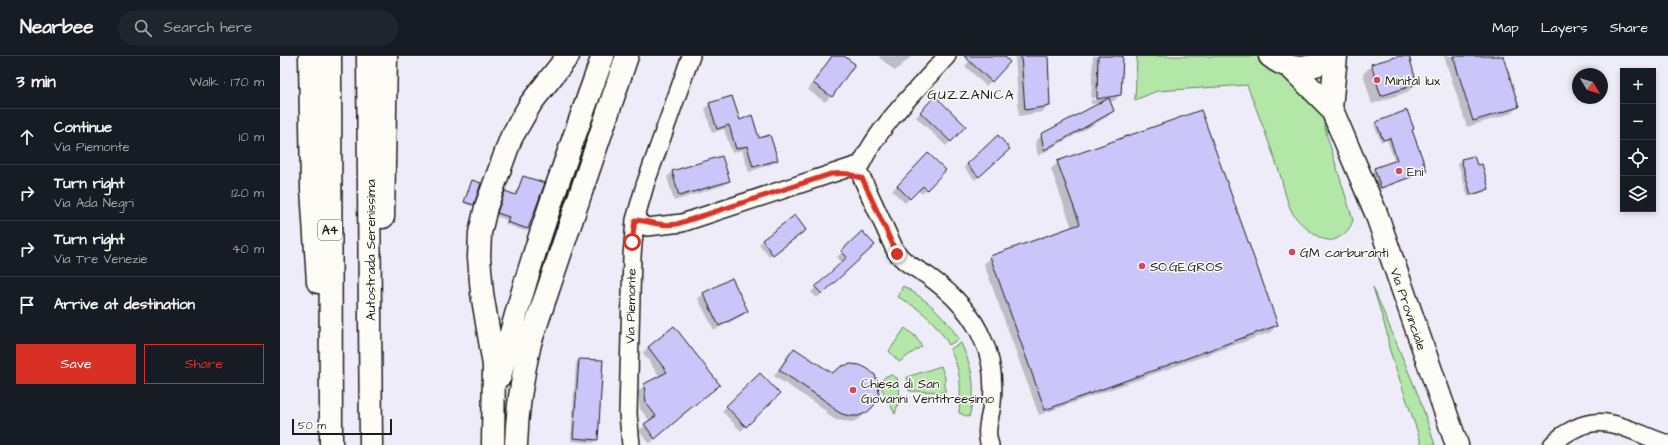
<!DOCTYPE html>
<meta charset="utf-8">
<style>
:root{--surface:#171b24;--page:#20242c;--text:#f1f3f6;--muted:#9ea1a6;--line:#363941;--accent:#d93025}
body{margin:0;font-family:"Architects Daughter",sans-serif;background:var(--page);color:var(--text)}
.controls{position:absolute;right:12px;top:12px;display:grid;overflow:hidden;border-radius:0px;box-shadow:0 2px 6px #0003}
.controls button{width:36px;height:36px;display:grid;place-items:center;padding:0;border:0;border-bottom:1px solid var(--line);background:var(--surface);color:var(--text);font:20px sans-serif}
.compass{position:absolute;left:1292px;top:12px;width:36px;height:36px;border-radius:50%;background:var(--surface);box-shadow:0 2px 6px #0003;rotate:128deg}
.scale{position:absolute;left:12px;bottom:10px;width:100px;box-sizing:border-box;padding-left:4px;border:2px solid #1c1c1c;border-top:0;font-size:11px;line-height:14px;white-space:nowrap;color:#1c1c1c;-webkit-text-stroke:3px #fdfcf7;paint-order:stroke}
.stop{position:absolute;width:12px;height:12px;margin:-9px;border:3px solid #d93025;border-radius:50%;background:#fff}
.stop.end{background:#d93025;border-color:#fff;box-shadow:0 1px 4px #0008}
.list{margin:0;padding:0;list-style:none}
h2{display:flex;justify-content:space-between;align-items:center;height:52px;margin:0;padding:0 16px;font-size:17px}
h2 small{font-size:13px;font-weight:400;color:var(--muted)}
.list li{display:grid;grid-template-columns:26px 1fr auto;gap:12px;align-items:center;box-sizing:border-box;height:56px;padding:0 16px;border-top:1px solid var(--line)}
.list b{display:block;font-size:15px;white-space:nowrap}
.list p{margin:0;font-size:13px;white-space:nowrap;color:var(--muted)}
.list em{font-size:13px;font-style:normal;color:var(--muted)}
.actions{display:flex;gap:8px;padding:12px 16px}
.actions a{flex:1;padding:9px 0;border:1px solid var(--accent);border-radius:0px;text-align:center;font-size:14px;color:var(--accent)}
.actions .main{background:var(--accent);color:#fff}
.icon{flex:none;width:22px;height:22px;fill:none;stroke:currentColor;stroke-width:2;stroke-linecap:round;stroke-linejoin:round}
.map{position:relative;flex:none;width:1388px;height:389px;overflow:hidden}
header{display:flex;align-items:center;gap:24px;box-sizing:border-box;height:56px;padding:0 20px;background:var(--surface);border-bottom:1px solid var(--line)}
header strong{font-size:19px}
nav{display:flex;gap:22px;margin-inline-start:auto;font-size:14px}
.search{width:280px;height:36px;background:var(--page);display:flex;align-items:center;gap:10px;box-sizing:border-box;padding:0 14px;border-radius:22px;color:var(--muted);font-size:15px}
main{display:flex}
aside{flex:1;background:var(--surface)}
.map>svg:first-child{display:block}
</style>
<header>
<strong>Nearbee</strong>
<div class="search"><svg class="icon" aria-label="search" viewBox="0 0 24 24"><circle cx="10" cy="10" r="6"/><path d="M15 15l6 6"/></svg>Search here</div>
<nav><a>Map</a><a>Layers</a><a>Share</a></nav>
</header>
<main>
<aside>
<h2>3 min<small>Walk · 170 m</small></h2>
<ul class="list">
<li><svg class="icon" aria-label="ahead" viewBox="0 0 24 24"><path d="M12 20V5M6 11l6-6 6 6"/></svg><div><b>Continue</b><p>Via Piemonte</p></div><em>10 m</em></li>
<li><svg class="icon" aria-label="right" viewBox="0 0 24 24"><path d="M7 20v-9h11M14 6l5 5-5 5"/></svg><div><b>Turn right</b><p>Via Ada Negri</p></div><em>120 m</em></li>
<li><svg class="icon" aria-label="right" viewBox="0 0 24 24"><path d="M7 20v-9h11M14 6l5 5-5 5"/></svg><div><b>Turn right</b><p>Via Tre Venezie</p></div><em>40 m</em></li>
<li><svg class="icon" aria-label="arrive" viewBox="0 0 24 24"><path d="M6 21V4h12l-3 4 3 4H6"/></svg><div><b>Arrive at destination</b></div></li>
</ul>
<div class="actions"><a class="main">Save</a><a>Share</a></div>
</aside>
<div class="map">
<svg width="1388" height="389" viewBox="0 0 1388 389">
<rect width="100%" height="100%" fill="#eeecf8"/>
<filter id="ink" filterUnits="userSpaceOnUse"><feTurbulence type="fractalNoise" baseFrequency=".025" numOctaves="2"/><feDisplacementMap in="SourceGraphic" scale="8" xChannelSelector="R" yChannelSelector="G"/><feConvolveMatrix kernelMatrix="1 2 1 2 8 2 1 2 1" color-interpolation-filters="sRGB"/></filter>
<g filter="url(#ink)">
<path fill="#b2e7a8" stroke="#678262" d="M 857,0 L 1024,0 L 1037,38 L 1047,80 L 1073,164 C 1070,174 1065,178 1056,183 C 1043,190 1018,167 1012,156 C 1006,145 1003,127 999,115 C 989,86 978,57 967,29 L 877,35 L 855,44 Z
M 623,230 C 649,245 663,258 679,283 L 669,289 C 655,265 642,254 618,241 Z
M 1093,231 L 1139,341 L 1155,389 L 1142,389 L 1109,292 L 1107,277 Z
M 625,272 L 635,280 L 642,290 L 619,306 L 609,295 Z
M 681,287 C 693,314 697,332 689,361 L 679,357 C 681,329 682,319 670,293 Z
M 661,310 L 665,322 L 665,336 L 629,335 L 627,321 Z
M 612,319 L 617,322 C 622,335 619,345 615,358 L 602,333 L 600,326 L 606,320 Z"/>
<path fill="#0003" fill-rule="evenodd" d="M 552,0 L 562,0 L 551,40 L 545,46 L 528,34 Z
M 598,0 L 632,0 L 615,15 Z
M 694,0 L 723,0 L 729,6 L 706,30 L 685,10 Z
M 735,0 L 767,0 L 769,50 L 762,56 L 739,60 Z
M 813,0 L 842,0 L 840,38 L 834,45 L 829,45 L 833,55 L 827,61 L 758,100 L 755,86 L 762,79 L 822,47 L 811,48 ZM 835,39 L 835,41 L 812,44 L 812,42 Z
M 1122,0 L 1128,0 L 1136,28 L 1127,36 L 1092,48 L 1083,18 L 1092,9 Z
M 1164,0 L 1222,0 L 1238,50 L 1232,57 L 1187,71 Z
M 655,42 L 685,70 L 666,90 L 636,61 Z
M 430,48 L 459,65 L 497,104 L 492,108 L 469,116 L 462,94 L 452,97 L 444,73 L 432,77 L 425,52 Z
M 1097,67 L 1131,75 L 1146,115 L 1143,117 L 1098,134 L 1092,116 L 1095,113 L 1115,106 L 1107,84 L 1101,86 L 1094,69 Z
M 718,80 L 729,93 L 695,124 L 684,111 Z
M 648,98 L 664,114 L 642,138 L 638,134 L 625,147 L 612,135 Z
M 442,101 L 449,125 L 444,129 L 394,145 L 387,121 L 392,116 Z
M 1182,104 L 1196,110 L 1208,133 L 1205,136 L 1188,141 L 1178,107 Z
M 778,106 L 997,269 L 991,276 L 759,359 L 704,208 L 711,201 L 792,172 L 771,113 Z
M 243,122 L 247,172 L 245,175 L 225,168 L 227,164 L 216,160 L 223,139 L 225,136 L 235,140 L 241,124 Z
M 192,125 L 193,148 L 191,150 L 184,147 Z
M 525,174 L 489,201 L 479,188 L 483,185 Z
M 582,177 L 589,194 L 537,242 L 531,236 L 562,207 L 557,201 Z
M 423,238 L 467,255 L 462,260 L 434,274 L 418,243 Z
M 368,291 L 438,329 L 369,388 L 359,375 L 370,365 L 360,353 L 358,335 L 365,329 L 380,321 L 363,297 Z
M 514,293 L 592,351 L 579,363 L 572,366 L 556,364 L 549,360 L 544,353 L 494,320 L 508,299 Z
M 299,304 L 317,384 L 313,387 L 291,385 L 296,307 Z
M 480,319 L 499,338 L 461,375 L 442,355 Z"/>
<path fill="#cac6f9" stroke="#1c1c1c" d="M 552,0 L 564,0 L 575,8 L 552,41 L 533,27 Z
M 684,0 L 724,0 L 730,6 L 712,26 Z
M 741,0 L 768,0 L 770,50 L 745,54 Z
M 818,0 L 843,0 L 841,39 L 817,43 Z
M 1119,0 L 1129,0 L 1137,28 L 1101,40 L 1091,8 Z
M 1173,0 L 1223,0 L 1239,51 L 1193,65 Z
M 452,40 L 460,64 L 472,59 L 479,82 L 490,79 L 498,104 L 473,111 L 467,90 L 456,93 L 449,69 L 437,73 L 429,47 Z
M 655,40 L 686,70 L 671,86 L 640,56 Z
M 829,42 L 834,55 L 764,94 L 761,78 Z
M 921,54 L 998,269 L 765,354 L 710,200 L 800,168 L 777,105 Z
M 1127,54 L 1134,73 L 1132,74 L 1147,115 L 1101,132 L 1094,112 L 1117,104 L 1110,82 L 1103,84 L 1096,66 Z
M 718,79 L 730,93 L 699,121 L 687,108 Z
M 648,97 L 666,114 L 647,134 L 643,130 L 630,143 L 617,130 Z
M 442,100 L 450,125 L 399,140 L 392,115 Z
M 1194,100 L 1197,109 L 1202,108 L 1209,133 L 1191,139 L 1181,103 Z
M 243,120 L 265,127 L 248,173 L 227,166 L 229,161 L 217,157 L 225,135 L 236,139 Z
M 192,124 L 201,127 L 194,149 L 184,146 Z
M 515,159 L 526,174 L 493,199 L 482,184 Z
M 582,175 L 595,189 L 542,238 L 535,231 L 567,201 L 561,195 Z
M 452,222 L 468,255 L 439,270 L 423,237 Z
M 394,270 L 440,329 L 402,359 L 402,360 L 375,383 L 364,368 L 376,360 L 366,347 L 364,328 L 387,316 L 368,291 Z
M 514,292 L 552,317 L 562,310 L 571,308 L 580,309 L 588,313 L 595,319 L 598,328 L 599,337 L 597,345 L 592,352 L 586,357 L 578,360 L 570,360 L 562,358 L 555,354 L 550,348 L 499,314 Z
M 299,303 L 323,304 L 318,384 L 293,382 Z
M 480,317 L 500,338 L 466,371 L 446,350 Z"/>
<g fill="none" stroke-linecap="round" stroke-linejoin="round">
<defs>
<path id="minor" d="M 581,108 C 601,67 637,34 667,0
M 582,122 L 615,194 C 623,207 636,212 648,220 C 672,237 692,257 703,284 C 712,303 714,327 712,347 C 711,361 704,375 710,389
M 355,164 L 367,171 L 402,167 L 575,110
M 351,389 L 348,358 L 352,200 L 355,164 L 365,129 L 411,0
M 1272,389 C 1279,381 1285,378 1294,373 C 1328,355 1356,379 1388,388"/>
<path id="major" d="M 990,0 C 1012,18 1033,13 1055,0
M 1009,10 L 1051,52 L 1055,61 L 1096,157 L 1177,389
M 1051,52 L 1056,0"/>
<path id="highway" d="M 30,0 L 32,133 L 38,226
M 50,0 L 51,389
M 88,0 L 91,389
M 103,161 L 106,0
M 220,320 C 246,211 285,106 323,0
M 213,389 L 214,309 L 202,237 L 199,201 L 200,177 L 206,151 L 231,82 L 251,47 L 288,0
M 236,389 C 237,354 242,321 250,287 L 347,0"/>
</defs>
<use href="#minor" stroke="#1c1c1c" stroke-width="20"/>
<use href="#major" stroke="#1c1c1c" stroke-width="25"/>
<use href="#highway" stroke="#1c1c1c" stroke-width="25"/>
<use href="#minor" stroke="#fdfcf7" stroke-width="17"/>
<use href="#major" stroke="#fdfcf7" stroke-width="22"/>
<use href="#highway" stroke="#fdfcf7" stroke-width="22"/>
</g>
</g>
<g fill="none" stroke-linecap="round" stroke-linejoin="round" filter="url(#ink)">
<path stroke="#d93025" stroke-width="5" d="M 352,186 L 355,164 C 370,165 382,171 397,168 L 551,118 C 557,118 567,116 572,119 C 576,120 577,122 582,122 L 617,198"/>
</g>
<g fill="#d1495b" stroke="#fdfcf7" stroke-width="1.5">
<circle cx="1097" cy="24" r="4"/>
<circle cx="1119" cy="115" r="4"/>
<circle cx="1012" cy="196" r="4"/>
<circle cx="862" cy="210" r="4"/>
<circle cx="573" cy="334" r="4"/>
</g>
<g text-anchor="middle" stroke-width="3" stroke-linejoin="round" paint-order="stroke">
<rect fill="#fdfcf7" stroke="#605f5e" stroke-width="1" x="38" y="164" width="24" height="20" rx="3"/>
<g font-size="12" font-weight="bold" fill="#1c1c1c">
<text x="50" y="178">A4</text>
</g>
<g font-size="13" fill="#1c1c1c" stroke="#fdfcf7" text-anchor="start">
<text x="1105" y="29">Minital lux</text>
<text x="1127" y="120">Eni</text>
<text x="1020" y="201">GM carburanti</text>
<text x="870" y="215">SO.GE.GROS</text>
<text x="581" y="332">Chiesa di San<tspan x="581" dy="15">Giovanni Ventitreesimo</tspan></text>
</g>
<g font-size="13" fill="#1c1c1c" stroke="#fdfcf7">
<text transform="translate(90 194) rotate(-90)" y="5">Autostrada Serenissima</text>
<text transform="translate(350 250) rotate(-89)" y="5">Via Piemonte</text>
<text transform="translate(1129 253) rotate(71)" y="5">Via Provinciale</text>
</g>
<g font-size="14" letter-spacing="1" fill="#1c1c1c" stroke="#fdfcf7">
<text x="691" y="43">GUZZANICA</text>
</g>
</g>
</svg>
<div class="controls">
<button>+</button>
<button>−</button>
<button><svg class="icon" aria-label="locate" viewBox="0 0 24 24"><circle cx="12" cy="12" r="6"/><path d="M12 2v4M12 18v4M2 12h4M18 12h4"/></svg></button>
<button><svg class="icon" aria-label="layers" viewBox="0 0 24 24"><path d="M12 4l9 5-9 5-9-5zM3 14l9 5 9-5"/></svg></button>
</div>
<svg class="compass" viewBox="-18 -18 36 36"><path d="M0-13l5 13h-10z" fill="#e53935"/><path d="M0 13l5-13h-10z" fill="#9ea1a6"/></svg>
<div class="scale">50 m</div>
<div class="stop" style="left:352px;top:186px"></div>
<div class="stop end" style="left:617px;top:198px"></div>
</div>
</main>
